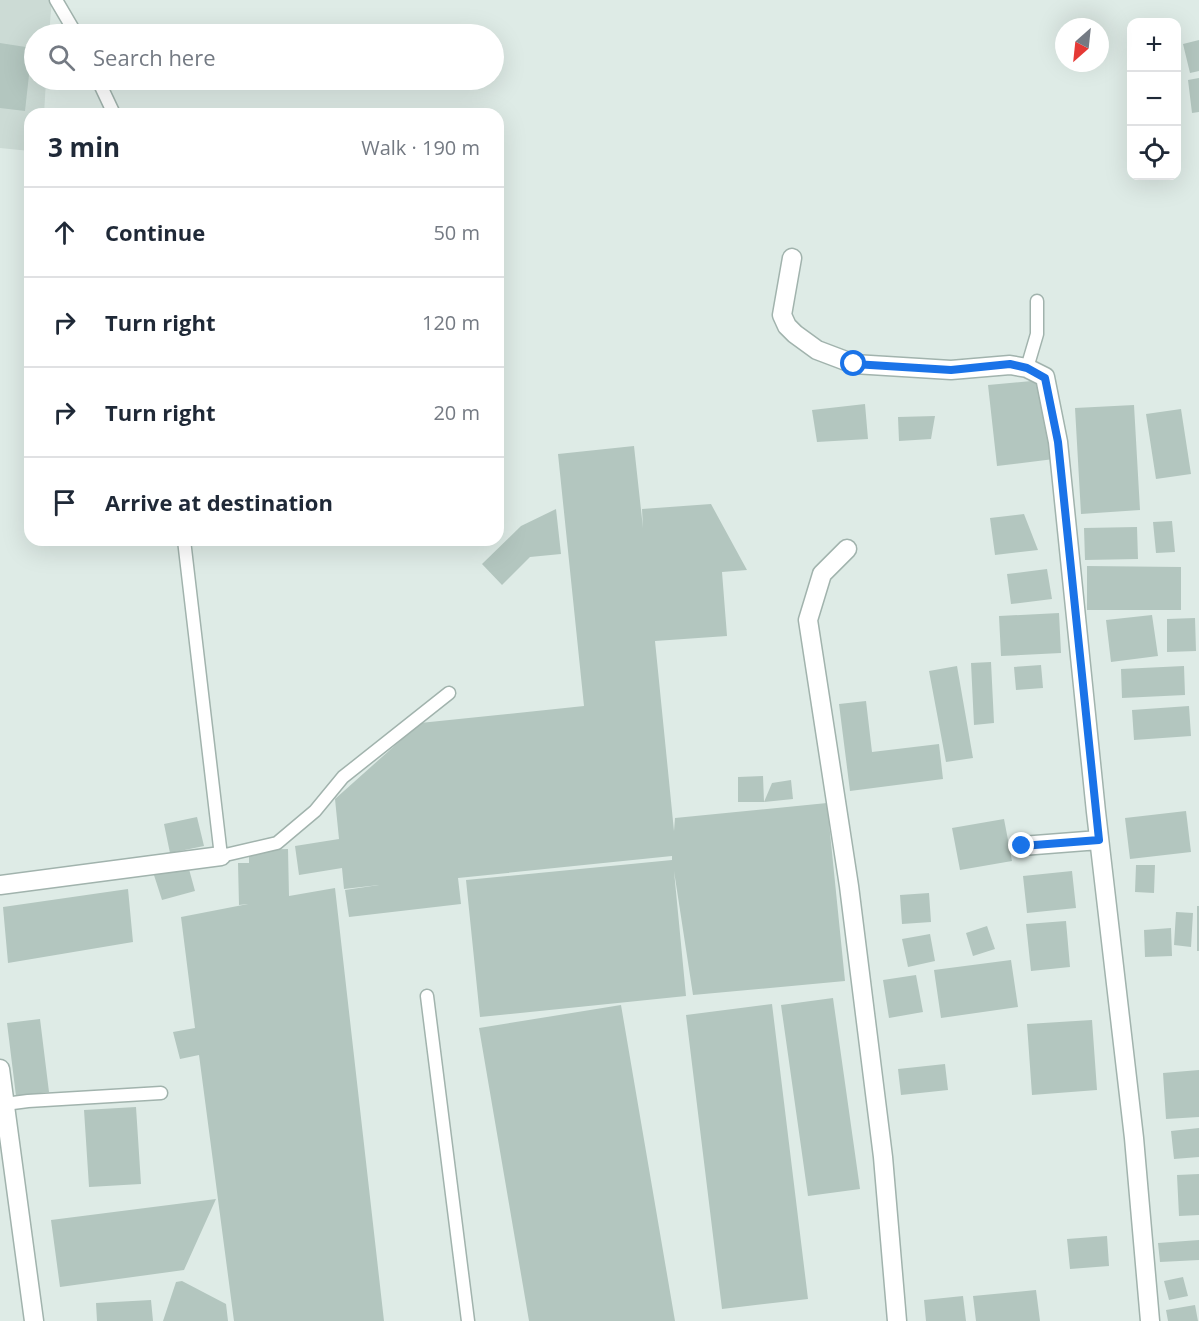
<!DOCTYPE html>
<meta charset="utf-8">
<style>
:root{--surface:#fff;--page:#f6f6f7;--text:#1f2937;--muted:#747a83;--line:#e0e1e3}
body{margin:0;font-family:"Open Sans",sans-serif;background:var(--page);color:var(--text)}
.controls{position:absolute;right:18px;top:18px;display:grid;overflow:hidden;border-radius:12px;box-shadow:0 6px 24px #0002}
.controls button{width:54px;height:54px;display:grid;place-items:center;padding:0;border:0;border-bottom:2px solid var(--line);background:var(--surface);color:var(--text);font:30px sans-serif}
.compass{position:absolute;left:1055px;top:18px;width:54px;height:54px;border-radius:50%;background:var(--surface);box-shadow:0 6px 24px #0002;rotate:207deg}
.stop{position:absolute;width:18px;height:18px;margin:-14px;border:4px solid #1a73e8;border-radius:50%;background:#fff}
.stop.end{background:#1a73e8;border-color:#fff;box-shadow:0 2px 6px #0008}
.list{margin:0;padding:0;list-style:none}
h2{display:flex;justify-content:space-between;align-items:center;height:78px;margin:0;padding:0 24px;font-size:26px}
h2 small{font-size:20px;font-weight:400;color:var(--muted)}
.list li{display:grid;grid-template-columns:39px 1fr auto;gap:18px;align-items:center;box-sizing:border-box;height:90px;padding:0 24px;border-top:2px solid var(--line)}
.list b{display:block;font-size:22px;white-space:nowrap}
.list em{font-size:20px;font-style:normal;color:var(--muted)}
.icon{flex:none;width:33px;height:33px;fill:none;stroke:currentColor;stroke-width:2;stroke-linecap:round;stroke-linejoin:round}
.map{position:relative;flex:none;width:1199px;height:1321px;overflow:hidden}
.search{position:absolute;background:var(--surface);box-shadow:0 6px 24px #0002;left:24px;top:24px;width:480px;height:66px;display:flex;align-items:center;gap:15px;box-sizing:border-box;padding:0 21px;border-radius:33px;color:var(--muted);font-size:22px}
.panel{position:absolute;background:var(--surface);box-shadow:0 6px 24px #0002;left:24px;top:108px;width:480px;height:438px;border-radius:18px}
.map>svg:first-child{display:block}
</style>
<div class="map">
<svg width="1199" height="1321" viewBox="0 0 1199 1321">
<rect width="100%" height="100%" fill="#deebe6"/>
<path fill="#ccdbd5" d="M 0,0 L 52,0 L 49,34 L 34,34 L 34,80 L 46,80 L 44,114 L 30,114 L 30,151 L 0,148 Z"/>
<path fill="#b3c6bf" d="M 1199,40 L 1199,71 L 1190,73 L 1183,44 Z
M 0,43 L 32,48 L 25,111 L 0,108 Z
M 1199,78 L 1199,112 L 1192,113 L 1188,80 Z
M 1042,380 L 1054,459 L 997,466 L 988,385 Z
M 865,404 L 868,439 L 817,442 L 812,410 Z
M 1134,405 L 1140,510 L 1081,514 L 1075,408 Z
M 1181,409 L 1191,474 L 1156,479 L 1146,414 Z
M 935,416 L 931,439 L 899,441 L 898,417 Z
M 634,446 L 643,528 L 642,509 L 711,504 L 747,570 L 722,572 L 727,636 L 655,641 L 674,831 L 675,818 L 827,803 L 845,981 L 693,995 L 674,871 L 686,996 L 480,1017 L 466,880 L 672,860 L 672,856 L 458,878 L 461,904 L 349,917 L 345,890 L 379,885 L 344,889 L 342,868 L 299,875 L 295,846 L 339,839 L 335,799 L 420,723 L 584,706 L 558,454 Z
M 556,509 L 561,554 L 530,557 L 502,585 L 482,564 L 521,526 Z
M 1024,514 L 1038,550 L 995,555 L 990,518 Z
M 1172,521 L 1175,552 L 1156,553 L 1153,522 Z
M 1137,527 L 1138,559 L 1085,560 L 1084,528 Z
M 1087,566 L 1181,567 L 1181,610 L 1087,610 Z
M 1047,569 L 1052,599 L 1011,604 L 1007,574 Z
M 1059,613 L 1061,653 L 1001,656 L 999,616 Z
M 1152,615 L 1158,656 L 1111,662 L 1106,620 Z
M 1195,618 L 1196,651 L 1167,652 L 1167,619 Z
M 991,662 L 994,723 L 974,725 L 971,663 Z
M 1041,665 L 1043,688 L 1016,690 L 1014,667 Z
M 957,666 L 973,758 L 946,762 L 929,671 Z
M 1184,666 L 1185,695 L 1122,698 L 1121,669 Z
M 866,701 L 872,752 L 939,744 L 943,779 L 850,791 L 839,704 Z
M 1189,706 L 1191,736 L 1134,740 L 1132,710 Z
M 763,776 L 764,802 L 738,802 L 738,777 Z
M 791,780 L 793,799 L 764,802 L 772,783 Z
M 1186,811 L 1191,852 L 1130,859 L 1125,818 Z
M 197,817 L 204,846 L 170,853 L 164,824 Z
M 1004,819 L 1012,861 L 960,870 L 952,828 Z
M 288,849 L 289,896 L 335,888 L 384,1321 L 234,1321 L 199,1055 L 180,1059 L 173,1032 L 195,1028 L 181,917 L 248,904 L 239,905 L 238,863 L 249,863 L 249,850 Z
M 187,862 L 195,891 L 162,900 L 153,872 Z
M 1136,865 L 1155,865 L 1154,893 L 1135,892 Z
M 1072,871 L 1076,908 L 1027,913 L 1023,876 Z
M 128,889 L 133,942 L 8,963 L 3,907 Z
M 929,893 L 931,922 L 902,924 L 900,895 Z
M 1197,906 L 1199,906 L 1199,951 L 1197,951 Z
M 1176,912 L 1193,913 L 1191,947 L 1174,945 Z
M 1066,921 L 1070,967 L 1031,971 L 1026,924 Z
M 987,926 L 995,949 L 973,956 L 966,933 Z
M 1171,928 L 1172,956 L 1145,957 L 1144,930 Z
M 930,934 L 935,961 L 908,967 L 902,939 Z
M 1011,960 L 1018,1007 L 941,1018 L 934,970 Z
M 916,975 L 923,1012 L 889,1018 L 883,980 Z
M 833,998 L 860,1189 L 808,1196 L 781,1005 Z
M 772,1004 L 808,1299 L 722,1309 L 686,1015 Z
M 621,1005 L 675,1321 L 529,1321 L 479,1028 Z
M 40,1019 L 49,1092 L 16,1096 L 7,1023 Z
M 1092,1020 L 1097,1090 L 1032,1095 L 1027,1024 Z
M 945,1064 L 948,1090 L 901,1095 L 898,1069 Z
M 1199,1070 L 1199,1117 L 1166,1119 L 1163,1073 Z
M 136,1107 L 141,1184 L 89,1187 L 84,1110 Z
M 1199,1128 L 1199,1157 L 1174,1159 L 1171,1131 Z
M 1199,1174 L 1199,1215 L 1179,1216 L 1177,1175 Z
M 216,1199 L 184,1270 L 60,1287 L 51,1220 Z
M 1107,1236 L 1109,1266 L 1070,1269 L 1067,1239 Z
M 1199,1240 L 1199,1260 L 1160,1262 L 1158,1243 Z
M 1183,1277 L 1188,1296 L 1169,1300 L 1164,1281 Z
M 182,1281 L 226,1304 L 228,1321 L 163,1321 L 176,1282 Z
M 1036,1290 L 1040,1321 L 976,1321 L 973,1296 Z
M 963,1296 L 966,1321 L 926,1321 L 924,1300 Z
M 151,1300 L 153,1321 L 97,1321 L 96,1303 Z
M 1195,1305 L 1198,1321 L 1168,1321 L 1166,1310 Z"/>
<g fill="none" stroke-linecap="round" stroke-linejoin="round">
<defs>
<path id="service" d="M 56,0 L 76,34
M 98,80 L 114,114
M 1027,368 L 1037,334 L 1037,301
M 184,540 L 221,856 L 277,843 L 315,811 L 343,777 L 449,693
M 427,996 L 468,1321
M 5,1104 L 28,1101 L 161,1093"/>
<path id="minor" d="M 792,258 L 782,315 L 787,326 L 795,334 L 817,350 L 854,364 L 951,370 L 1010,365 L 1027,368 L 1045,377 L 1058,442 L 1096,812 L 1134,1138 L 1150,1321
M 847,549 L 822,574 L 808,620 L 849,886 L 883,1157 L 897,1321
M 1022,846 L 1099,840
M 0,885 L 221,856
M 0,1069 L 34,1321"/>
</defs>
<use href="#service" stroke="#a1b3ad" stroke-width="15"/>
<use href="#minor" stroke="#a1b3ad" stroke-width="21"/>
<use href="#service" stroke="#fff" stroke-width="12"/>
<use href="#minor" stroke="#fff" stroke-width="18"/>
</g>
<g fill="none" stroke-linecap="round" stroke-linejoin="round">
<path stroke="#1a73e8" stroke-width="8" d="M 854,364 L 951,370 L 1010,364 L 1027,368 L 1045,378 L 1058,442 L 1099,840 L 1022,846"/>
</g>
</svg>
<div class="controls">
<button>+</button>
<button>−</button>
<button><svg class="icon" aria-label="locate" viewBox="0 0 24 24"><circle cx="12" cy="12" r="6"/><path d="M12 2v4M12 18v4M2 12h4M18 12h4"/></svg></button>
</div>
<svg class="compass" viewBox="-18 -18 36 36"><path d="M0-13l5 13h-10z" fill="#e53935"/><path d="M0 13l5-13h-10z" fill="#747a83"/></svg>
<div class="stop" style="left:854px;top:364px"></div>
<div class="stop end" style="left:1022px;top:846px"></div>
<div class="search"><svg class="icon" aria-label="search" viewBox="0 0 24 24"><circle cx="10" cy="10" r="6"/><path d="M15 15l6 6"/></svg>Search here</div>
<section class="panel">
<h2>3 min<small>Walk · 190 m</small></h2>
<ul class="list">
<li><svg class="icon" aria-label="ahead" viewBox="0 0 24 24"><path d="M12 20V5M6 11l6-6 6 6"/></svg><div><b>Continue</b></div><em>50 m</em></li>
<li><svg class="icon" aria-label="right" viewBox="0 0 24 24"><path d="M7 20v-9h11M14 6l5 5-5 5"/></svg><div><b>Turn right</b></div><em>120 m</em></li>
<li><svg class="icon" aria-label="right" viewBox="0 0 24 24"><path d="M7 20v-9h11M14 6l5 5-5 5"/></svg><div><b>Turn right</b></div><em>20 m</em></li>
<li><svg class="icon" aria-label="arrive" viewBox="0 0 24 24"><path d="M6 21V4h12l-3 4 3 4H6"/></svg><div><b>Arrive at destination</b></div></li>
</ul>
</section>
</div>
